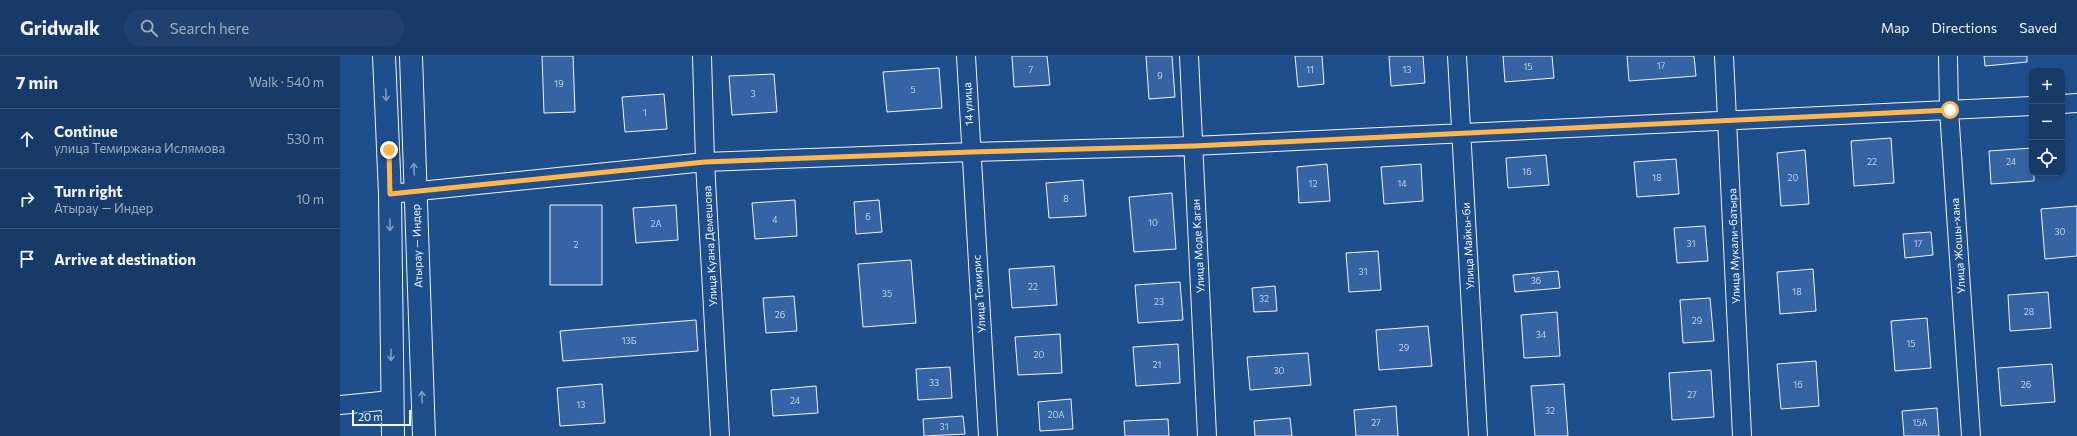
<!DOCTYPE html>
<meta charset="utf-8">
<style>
:root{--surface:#173a69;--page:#20416f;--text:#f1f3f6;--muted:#9eadc0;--line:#36547d}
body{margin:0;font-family:Commissioner,sans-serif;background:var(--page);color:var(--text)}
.controls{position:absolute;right:12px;top:12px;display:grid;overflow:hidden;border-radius:8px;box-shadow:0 2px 6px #0003}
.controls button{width:36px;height:36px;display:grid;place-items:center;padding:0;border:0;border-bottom:1px solid var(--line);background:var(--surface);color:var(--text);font:20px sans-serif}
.scale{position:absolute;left:12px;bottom:10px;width:59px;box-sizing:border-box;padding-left:4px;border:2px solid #f2f6ff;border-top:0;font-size:11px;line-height:14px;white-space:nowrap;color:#f2f6ff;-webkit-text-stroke:3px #1f4e8c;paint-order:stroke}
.stop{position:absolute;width:12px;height:12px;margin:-9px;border:3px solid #ffb74d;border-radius:50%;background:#fff}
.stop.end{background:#ffb74d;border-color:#fff;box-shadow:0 1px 4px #0008}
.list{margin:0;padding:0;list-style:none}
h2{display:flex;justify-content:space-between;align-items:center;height:52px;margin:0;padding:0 16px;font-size:17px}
h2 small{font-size:13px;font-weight:400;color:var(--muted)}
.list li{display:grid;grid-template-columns:26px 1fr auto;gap:12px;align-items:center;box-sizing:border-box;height:60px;padding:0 16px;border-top:1px solid var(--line)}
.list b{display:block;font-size:15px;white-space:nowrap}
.list p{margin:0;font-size:13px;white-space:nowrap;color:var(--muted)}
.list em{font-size:13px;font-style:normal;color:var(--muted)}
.icon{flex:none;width:22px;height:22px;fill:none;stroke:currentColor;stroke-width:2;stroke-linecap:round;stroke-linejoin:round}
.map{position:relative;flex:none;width:1737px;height:380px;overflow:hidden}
header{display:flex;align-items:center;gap:24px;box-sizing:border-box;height:56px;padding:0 20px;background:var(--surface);border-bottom:1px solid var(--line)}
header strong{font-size:19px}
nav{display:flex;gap:22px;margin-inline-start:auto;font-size:14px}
.search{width:280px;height:36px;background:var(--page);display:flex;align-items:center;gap:10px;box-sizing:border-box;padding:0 14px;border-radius:16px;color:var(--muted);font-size:15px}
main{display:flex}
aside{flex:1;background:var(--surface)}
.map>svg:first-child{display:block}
</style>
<header>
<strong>Gridwalk</strong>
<div class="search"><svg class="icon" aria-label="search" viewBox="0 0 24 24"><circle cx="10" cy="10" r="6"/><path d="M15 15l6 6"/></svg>Search here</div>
<nav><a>Map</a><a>Directions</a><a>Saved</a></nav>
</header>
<main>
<aside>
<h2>7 min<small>Walk · 540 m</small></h2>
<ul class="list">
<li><svg class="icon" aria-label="ahead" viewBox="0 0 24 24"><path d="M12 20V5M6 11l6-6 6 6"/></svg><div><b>Continue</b><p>улица Темиржана Ислямова</p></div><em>530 m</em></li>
<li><svg class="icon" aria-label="right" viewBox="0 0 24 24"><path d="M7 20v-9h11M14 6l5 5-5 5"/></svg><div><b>Turn right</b><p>Атырау — Индер</p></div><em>10 m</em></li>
<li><svg class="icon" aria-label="arrive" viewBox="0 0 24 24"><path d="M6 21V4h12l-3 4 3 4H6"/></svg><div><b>Arrive at destination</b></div></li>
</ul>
</aside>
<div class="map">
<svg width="1737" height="380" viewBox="0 0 1737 380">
<rect width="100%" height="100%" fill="#1f4e8c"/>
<path fill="#3563a3" stroke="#f2f6ff" d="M 202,0 L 233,0 L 235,56 L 204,57 Z
M 672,0 L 707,0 L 710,29 L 674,31 Z
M 806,0 L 832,0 L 835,41 L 809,43 Z
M 955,0 L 982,0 L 984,28 L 958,31 Z
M 1049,0 L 1083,0 L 1085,27 L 1051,30 Z
M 1163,0 L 1212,0 L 1214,22 L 1165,26 Z
M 1287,0 L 1354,0 L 1356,20 L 1289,25 Z
M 1644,0 L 1687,0 L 1687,6 L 1645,10 Z
M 599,12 L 602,52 L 547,56 L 543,16 Z
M 434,18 L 437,56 L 392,59 L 389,20 Z
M 324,38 L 327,73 L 285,76 L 282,41 Z
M 1551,82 L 1554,127 L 1514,130 L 1511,85 Z
M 1692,92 L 1692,117 L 1694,117 L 1694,125 L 1651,128 L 1649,95 Z
M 1465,94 L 1469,148 L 1441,150 L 1437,97 Z
M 1206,99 L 1209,129 L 1168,132 L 1166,102 Z
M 1336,103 L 1339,138 L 1297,141 L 1294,106 Z
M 987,108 L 990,145 L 959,147 L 957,111 Z
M 1081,108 L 1083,145 L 1044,148 L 1041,111 Z
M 743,124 L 746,160 L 709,162 L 706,127 Z
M 832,137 L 836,193 L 794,196 L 789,141 Z
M 455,144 L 457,180 L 415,183 L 412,147 Z
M 539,144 L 542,176 L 516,178 L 514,146 Z
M 210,149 L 262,149 L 262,229 L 210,229 Z
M 336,149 L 338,184 L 296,187 L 293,152 Z
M 1737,150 L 1737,200 L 1705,203 L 1701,153 Z
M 1365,170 L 1368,205 L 1337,207 L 1334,172 Z
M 1591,176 L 1593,199 L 1565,202 L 1563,178 Z
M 1038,195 L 1041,234 L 1009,236 L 1006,197 Z
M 571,204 L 576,267 L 523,271 L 518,208 Z
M 714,210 L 717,249 L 672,252 L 669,213 Z
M 1473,213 L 1476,255 L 1440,258 L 1437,216 Z
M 1218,215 L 1220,232 L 1175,236 L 1173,219 Z
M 840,226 L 843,264 L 798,267 L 795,229 Z
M 935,230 L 937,255 L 914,256 L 912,232 Z
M 1708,236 L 1711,272 L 1670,275 L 1668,239 Z
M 454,240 L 457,275 L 426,277 L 423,242 Z
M 1370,242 L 1374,285 L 1343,287 L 1340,244 Z
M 1217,256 L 1220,300 L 1184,302 L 1181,259 Z
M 1587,262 L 1591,312 L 1555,315 L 1551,265 Z
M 356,264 L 358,295 L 223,305 L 220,275 Z
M 1088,270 L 1092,310 L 1039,314 L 1036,274 Z
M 720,278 L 722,317 L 678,319 L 675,281 Z
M 838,288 L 840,327 L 796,330 L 793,291 Z
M 968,297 L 971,329 L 910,334 L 907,301 Z
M 1476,305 L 1479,350 L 1441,353 L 1437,308 Z
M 1712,308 L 1715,346 L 1661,350 L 1658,312 Z
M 610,311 L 612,342 L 578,344 L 576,313 Z
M 1371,314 L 1374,361 L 1332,364 L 1329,317 Z
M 262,328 L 265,367 L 220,370 L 217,332 Z
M 1224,328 L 1228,380 L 1195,380 L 1191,330 Z
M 476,330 L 478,357 L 433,360 L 431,334 Z
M 731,343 L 733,373 L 700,375 L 698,346 Z
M 1056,350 L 1058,380 L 1016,380 L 1014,354 Z
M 1597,352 L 1599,380 L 1564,380 L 1562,355 Z
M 623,360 L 625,378 L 584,380 L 583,363 Z
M 950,362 L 952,380 L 915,380 L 914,365 Z
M 828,363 L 829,380 L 785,380 L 784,365 Z"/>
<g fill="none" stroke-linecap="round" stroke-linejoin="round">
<defs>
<path id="minor" d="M 362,0 L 365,106 L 380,380
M 626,0 L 648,380
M 849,0 L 867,380
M 1117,0 L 1138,380
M 1384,0 L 1402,380
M 1608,0 L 1609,54 L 1631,380
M 1722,48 L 1737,47
M 50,138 L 365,106 L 631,96 L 853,90 L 1692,50
M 0,349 L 51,344"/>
<path id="secondary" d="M 44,0 L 50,138 L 53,380
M 71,0 L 84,380"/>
</defs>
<use href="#minor" stroke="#f2f6ff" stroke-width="20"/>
<use href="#secondary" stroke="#f2f6ff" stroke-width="24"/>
<use href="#minor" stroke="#1f4e8c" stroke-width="18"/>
<use href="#secondary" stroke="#1f4e8c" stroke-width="22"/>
</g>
<defs><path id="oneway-shaft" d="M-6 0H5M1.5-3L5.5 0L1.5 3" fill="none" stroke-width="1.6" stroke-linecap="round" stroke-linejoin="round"/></defs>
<g stroke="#7e9ac0">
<use href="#oneway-shaft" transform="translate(46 39) rotate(87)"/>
<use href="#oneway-shaft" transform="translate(74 113) rotate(-93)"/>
<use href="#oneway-shaft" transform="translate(50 169) rotate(90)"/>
<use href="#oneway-shaft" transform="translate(51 299) rotate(90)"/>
<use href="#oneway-shaft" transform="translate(82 341) rotate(-92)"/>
</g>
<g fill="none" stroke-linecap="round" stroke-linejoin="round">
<path stroke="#ffb74d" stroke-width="5" d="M 49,94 L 50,138 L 365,106 L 631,96 L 854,90 L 1610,54"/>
</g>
<g text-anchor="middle" stroke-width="3" stroke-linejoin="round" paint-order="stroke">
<g font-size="9" fill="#c3d1e8">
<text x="1321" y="13">17</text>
<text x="1188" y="14">15</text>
<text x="691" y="17">7</text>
<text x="970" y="17">11</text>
<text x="1067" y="17">13</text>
<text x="820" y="23">9</text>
<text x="219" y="31">19</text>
<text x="573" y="37">5</text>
<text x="413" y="41">3</text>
<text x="305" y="60">1</text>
<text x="1532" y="109">22</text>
<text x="1671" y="109">24</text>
<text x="1187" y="119">16</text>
<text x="1317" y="125">18</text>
<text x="1453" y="125">20</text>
<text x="973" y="131">12</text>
<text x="1062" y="131">14</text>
<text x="726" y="146">8</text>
<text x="528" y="164">6</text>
<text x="435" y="167">4</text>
<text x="813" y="170">10</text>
<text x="316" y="171">2А</text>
<text x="1720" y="179">30</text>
<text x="1351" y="191">31</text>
<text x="1578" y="191">17</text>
<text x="236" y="192">2</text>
<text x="1023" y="219">31</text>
<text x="1196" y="228">36</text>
<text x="693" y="234">22</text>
<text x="1457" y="239">18</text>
<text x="547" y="241">35</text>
<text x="924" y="246">32</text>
<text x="819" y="249">23</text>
<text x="1689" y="259">28</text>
<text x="440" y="262">26</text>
<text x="1357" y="268">29</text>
<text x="1201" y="282">34</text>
<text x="289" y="288">13Б</text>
<text x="1571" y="291">15</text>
<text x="1064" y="295">29</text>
<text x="699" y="302">20</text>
<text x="817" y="312">21</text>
<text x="939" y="318">30</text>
<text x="594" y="330">33</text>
<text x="1458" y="332">16</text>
<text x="1686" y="332">26</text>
<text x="1352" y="342">27</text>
<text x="455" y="348">24</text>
<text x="241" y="352">13</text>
<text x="1210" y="358">32</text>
<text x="716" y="362">20А</text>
<text x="1036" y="370">27</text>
<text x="1580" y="370">15А</text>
<text x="604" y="374">31</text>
</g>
<g font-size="11" fill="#f2f6ff" stroke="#1f4e8c">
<text transform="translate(628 48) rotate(-93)" y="4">14 улица</text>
<text transform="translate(77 190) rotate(-92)" y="4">Атырау — Индер</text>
<text transform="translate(370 190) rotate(-93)" y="4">Улица Куана Демешова</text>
<text transform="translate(858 190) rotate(-93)" y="4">Улица Моде Каган</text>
<text transform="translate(1128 190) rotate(-93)" y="4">Улица Майкы-би</text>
<text transform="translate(1394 190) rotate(-92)" y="4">Улица Мукали-батыра</text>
<text transform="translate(1618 190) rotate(-94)" y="4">Улица Жошы-хана</text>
<text transform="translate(639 238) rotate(-94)" y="4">Улица Томирис</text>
</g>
</g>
</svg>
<div class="controls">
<button>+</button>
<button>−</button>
<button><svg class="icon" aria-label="locate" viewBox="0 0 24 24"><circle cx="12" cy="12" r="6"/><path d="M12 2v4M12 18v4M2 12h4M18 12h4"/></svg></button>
</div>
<div class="scale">20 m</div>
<div class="stop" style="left:1610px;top:54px"></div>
<div class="stop end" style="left:49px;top:94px"></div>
</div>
</main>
